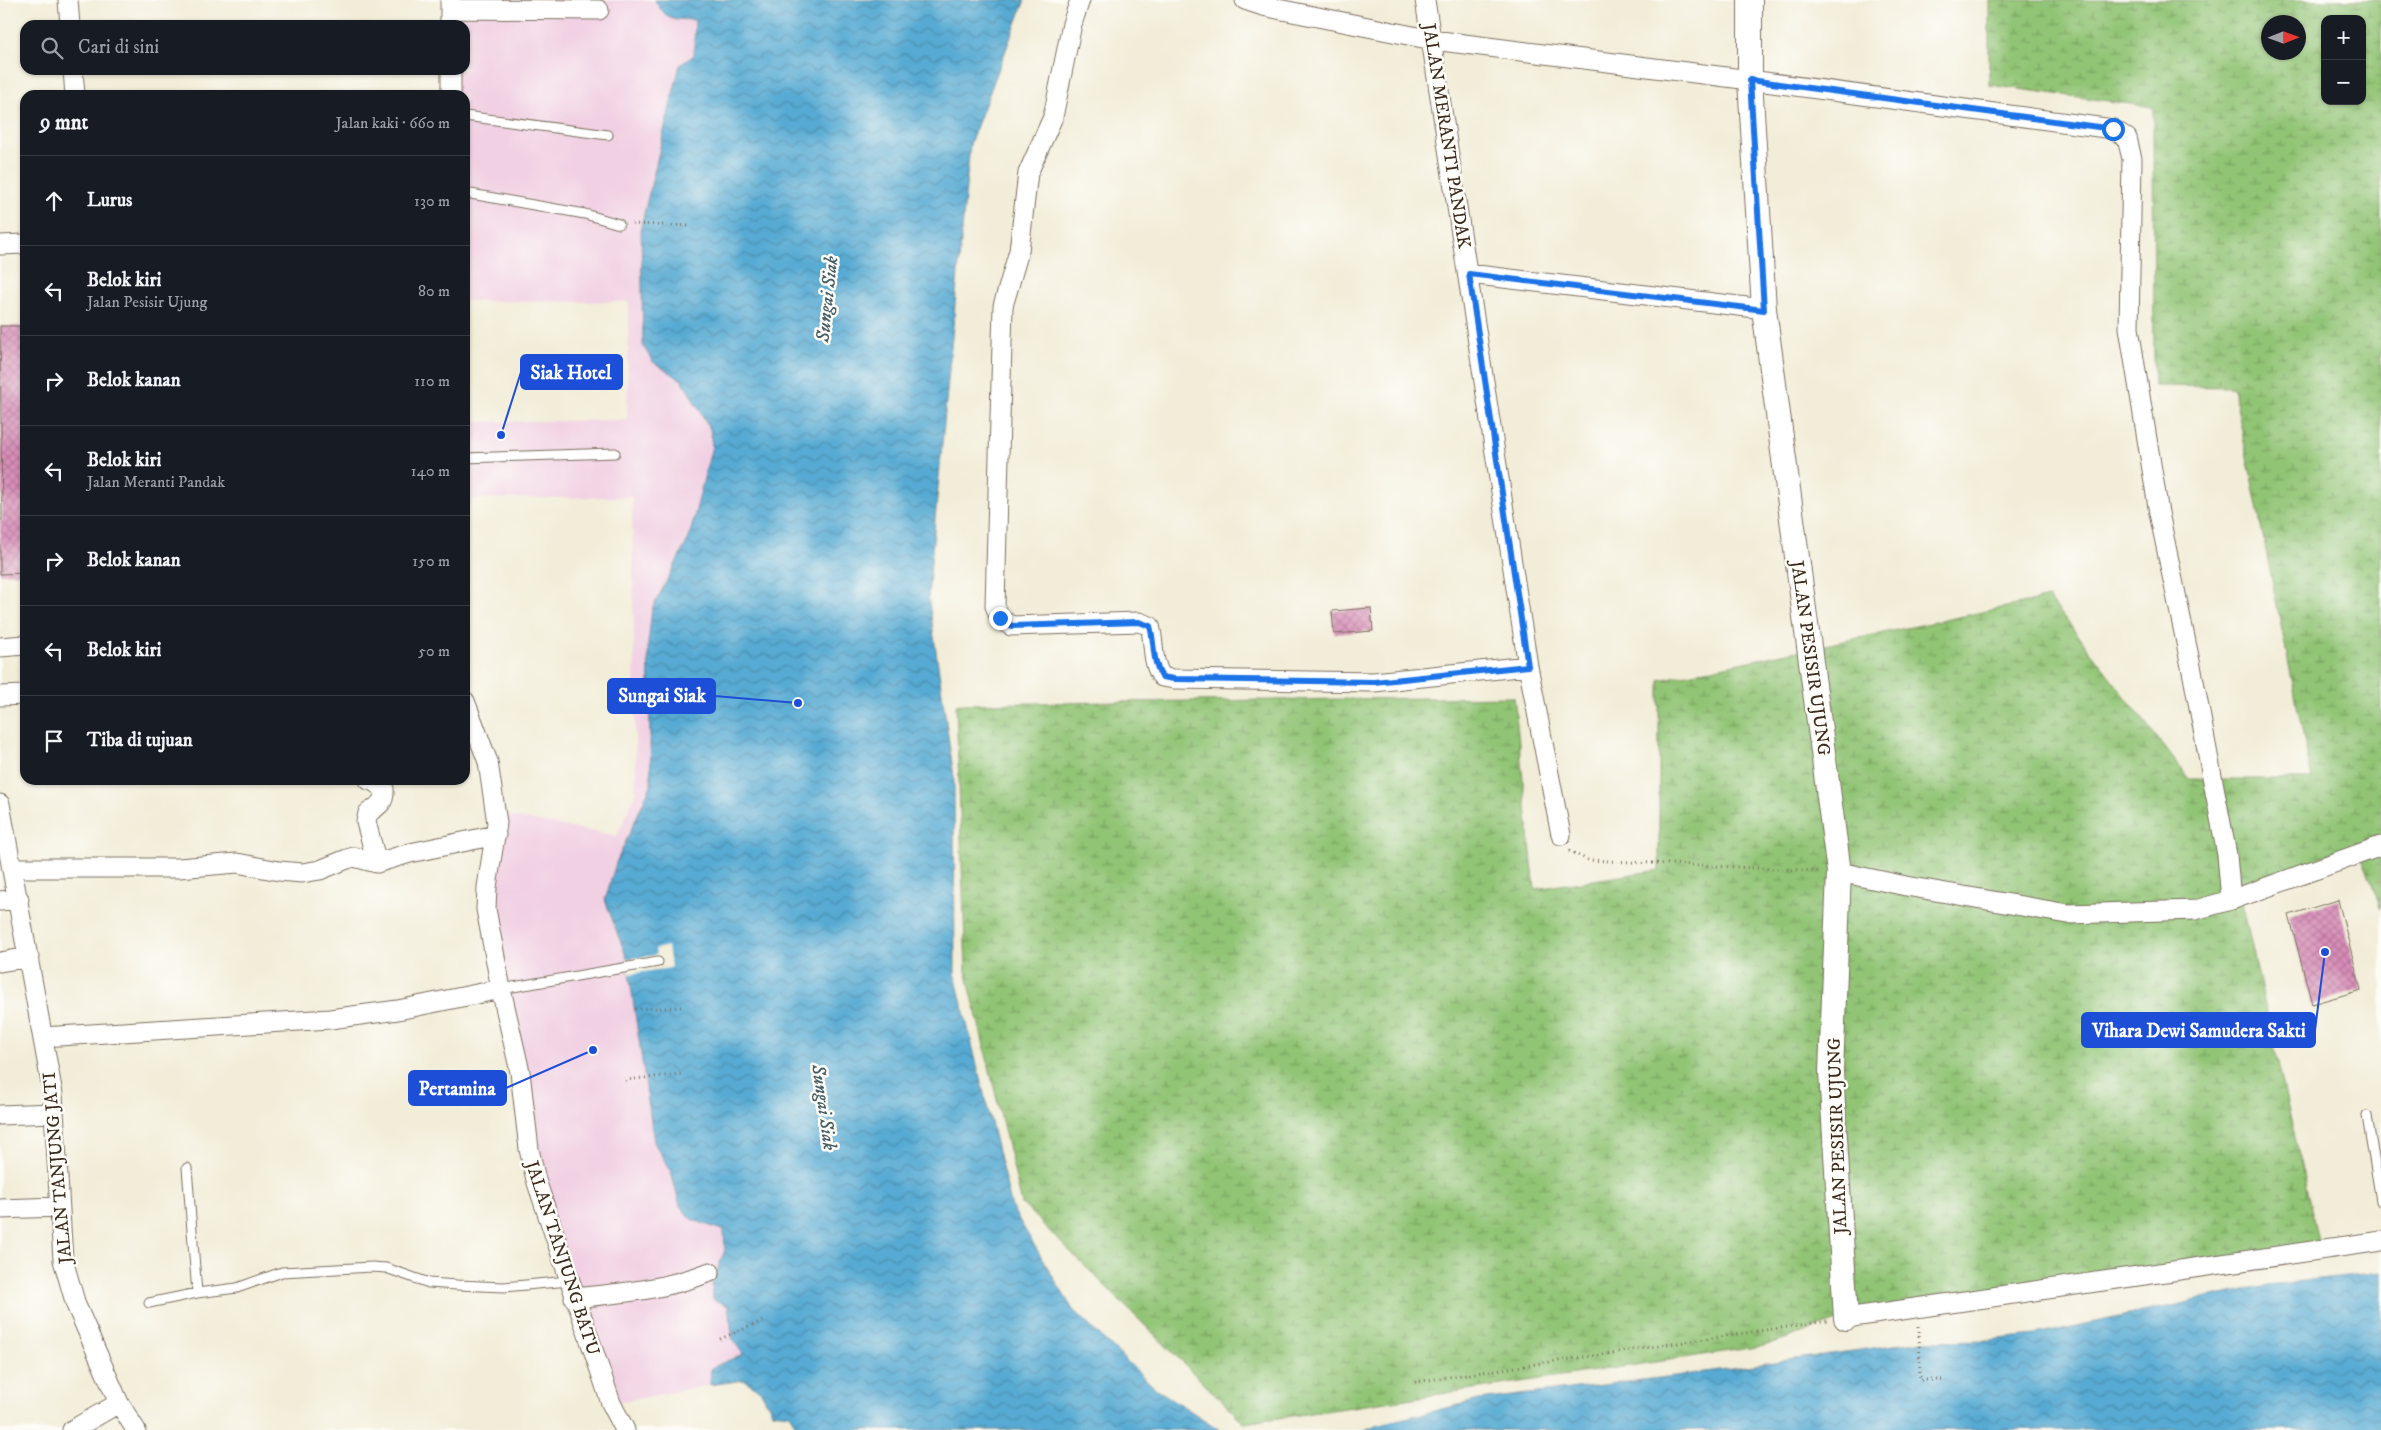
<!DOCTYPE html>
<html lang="id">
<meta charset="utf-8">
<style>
:root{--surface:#171b24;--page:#242831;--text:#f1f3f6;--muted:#9ea1a6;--line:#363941}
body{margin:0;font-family:"IM FELL DW Pica",serif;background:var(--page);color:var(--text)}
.controls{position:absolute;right:15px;top:15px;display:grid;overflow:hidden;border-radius:10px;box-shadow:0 1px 4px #0004}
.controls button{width:45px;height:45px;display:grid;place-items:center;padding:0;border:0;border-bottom:1px solid var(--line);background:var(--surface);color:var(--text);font:25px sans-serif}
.compass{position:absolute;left:2261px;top:15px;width:45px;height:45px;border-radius:50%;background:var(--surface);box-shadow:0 1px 4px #0004;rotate:89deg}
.stop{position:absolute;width:15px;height:15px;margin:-11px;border:4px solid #1a73e8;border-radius:50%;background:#fff}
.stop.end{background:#1a73e8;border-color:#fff;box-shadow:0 1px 5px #0008}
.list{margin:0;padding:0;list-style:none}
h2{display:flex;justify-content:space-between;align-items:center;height:65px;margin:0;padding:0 20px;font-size:21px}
h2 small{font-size:16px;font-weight:400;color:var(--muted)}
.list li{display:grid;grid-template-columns:32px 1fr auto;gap:15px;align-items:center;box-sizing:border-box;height:90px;padding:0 20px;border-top:1px solid var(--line)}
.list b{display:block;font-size:19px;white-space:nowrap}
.list p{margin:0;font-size:16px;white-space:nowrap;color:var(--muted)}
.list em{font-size:16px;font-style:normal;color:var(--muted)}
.icon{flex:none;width:28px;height:28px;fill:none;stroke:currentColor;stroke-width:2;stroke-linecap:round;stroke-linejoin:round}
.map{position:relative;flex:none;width:2381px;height:1430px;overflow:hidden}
.search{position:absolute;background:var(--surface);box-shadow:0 1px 4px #0004;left:20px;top:20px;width:450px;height:55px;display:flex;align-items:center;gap:12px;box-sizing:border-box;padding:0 18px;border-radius:15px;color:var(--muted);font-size:19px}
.panel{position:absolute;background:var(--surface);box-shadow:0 1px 4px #0004;left:20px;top:90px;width:450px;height:695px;border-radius:15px}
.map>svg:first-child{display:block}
</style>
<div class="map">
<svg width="2381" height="1430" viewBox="0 0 2381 1430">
<defs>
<pattern id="wetland-marsh" width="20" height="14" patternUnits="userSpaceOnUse" patternTransform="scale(1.25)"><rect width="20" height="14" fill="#91c475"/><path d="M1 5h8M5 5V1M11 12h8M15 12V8" fill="none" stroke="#789f5f"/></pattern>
<pattern id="water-waves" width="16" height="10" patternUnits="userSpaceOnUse" patternTransform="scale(1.25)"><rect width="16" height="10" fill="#57aad3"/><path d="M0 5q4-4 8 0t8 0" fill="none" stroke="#498bab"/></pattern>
<pattern id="building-cross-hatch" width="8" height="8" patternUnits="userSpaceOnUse" patternTransform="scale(1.25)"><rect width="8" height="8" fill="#d88db8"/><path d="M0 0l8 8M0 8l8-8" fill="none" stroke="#b07395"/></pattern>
</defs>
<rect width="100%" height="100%" fill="#fdfcf7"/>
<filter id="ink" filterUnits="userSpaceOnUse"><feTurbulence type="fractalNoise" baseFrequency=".02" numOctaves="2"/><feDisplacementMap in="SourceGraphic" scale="10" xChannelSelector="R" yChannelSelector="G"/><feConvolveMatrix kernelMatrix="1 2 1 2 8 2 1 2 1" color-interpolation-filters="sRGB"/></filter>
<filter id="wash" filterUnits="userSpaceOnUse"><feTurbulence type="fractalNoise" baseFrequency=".0096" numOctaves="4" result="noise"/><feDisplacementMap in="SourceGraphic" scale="20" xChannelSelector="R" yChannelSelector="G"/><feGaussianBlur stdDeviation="1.12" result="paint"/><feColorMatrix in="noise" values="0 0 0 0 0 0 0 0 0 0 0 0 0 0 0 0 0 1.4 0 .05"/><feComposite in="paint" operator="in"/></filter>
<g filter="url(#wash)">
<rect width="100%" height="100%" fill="#f2edd8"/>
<path fill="#f1d0e3" d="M 448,0 L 655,0 L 662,13 L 695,20 L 694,55 L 680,65 L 641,226 L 643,346 L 653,362 L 682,380 L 710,429 L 712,446 L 689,538 L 652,609 L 648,643 L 651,785 L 616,863 L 605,900 L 724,1230 L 743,1354 L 711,1368 L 710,1385 L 608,1404 L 546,1211 L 493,907 L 503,815 L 617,836 L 636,792 L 632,497 L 465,499 L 465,422 L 627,420 L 629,302 L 465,301 L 465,95 L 449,95 L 448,70 L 465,70 L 465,25 L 448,25 Z"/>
<path fill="url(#wetland-marsh)" stroke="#66774a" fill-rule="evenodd" d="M 1989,0 L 2381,0 L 2381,909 L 2357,843 L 2239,889 L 2320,1249 L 1846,1318 L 1764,1346 L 1244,1423 L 1022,1204 L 966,971 L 956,704 L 1514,697 L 1535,889 L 1659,870 L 1659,680 L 2049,598 L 2189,779 L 2312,779 L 2233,387 L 2154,386 L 2153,107 L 1989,85 ZM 2325,19 L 2362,19 L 2362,101 L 2325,101 ZM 2268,22 L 2298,22 L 2298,52 L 2268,52 Z"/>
<path fill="url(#water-waves)" stroke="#496a78" d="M 655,0 L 1025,0 L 970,144 L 928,595 L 954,777 L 955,975 L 1012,1208 L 1073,1310 L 1155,1388 L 1220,1430 L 799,1430 L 789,1414 L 772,1412 L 760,1390 L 744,1380 L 710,1385 L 711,1368 L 743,1354 L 733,1340 L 728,1306 L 713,1299 L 712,1283 L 725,1250 L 724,1231 L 691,1219 L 680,1206 L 671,1172 L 654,1142 L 627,959 L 605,900 L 616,863 L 651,785 L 648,643 L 652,609 L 689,538 L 712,446 L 710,429 L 682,380 L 653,362 L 643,346 L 641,226 L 680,65 L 694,55 L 695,20 C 674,19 666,21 655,0 Z
M 2381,1272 L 2381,1430 L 1365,1430 L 1376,1425 L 1479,1400 L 1683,1375 L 1922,1341 L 1990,1340 L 2035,1335 L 2268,1285 Z"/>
<path fill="#f2edd8" d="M 668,946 L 671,968 L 629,974 L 627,959 L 656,955 L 655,949 Z"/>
<g id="blocks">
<path fill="url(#building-cross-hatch)" d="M 0,326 L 25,326 L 25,573 L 0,574 L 0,520 L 2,520 Z
M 1371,608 L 1373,631 L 1334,634 L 1332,611 Z
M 2338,900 L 2361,990 L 2312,1004 L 2289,915 Z"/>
</g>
</g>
<g filter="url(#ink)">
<use href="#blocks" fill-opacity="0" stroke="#7b6e5f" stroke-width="1"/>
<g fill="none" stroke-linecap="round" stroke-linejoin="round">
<defs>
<path id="service" d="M 465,116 L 608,135
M 465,193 L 585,214 L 619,224
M 465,458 L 615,453
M 501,989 L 658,962
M 2367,1116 L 2381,1201
M 187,1168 L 197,1293
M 149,1303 L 197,1293 L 237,1288 L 282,1272 L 372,1267 L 386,1268 L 429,1283 L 457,1285 L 504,1287 L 569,1281"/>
<path id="minor" d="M 68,0 L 70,25
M 450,0 L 450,25
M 1080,0 L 1072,24 L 1053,117 L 1028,173 L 1019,251 L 1003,306 L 995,606 L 1000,618 L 1011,626 L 1139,622 L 1150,626 C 1155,644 1151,662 1162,677 L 1174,679 L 1374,682 L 1528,666
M 1245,0 L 1263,6 L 1433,40 L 1750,80 L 2113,129 L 2127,138 L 2132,159 L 2129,328 L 2159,513 L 2193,676 L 2227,855 L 2231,900
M 1425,0 L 1528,666 L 1561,835
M 450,9 L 599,10
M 73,70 L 75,95
M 451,70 L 451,95
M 0,245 L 25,244
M 1469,274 L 1764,309
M 0,647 L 25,645
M 0,696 L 25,695
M 465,701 L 488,762 L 497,823 L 487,887 L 486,909 L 501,989 L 520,1072 L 529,1149 L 536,1180 L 611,1403 L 625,1430
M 369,780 L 373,781 L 384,789 C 385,803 378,806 368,813 L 366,822 L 377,863
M 0,804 L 53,1094 L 63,1260 L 76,1305 L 119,1403 L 136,1430
M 13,868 L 179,868 L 237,863 L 279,871 L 302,873 L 320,870 L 347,859 L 354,857 L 377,863 L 410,853 L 496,835
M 1839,872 L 1906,886 L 2068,914 L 2195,910 L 2231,900 L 2381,846
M 0,901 L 19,899
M 0,962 L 29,957
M 43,1037 L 330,1019 L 398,1010 L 501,989
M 0,1115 L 54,1113
M 0,1209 L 59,1207
M 574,1298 C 622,1293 664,1290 710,1272
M 1846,1318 L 2381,1241
M 72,1430 L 119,1403"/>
<path id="tertiary" d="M 1750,0 L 1750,80 L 1764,309 L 1839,872 L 1831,1072 L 1846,1318"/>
</defs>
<use href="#service" stroke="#7b6e5f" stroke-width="11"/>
<use href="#minor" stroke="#7b6e5f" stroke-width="21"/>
<use href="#tertiary" stroke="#7b6e5f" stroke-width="26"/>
<path stroke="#7b6e5f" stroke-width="3" stroke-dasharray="1 4" stroke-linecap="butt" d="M 632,224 L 690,226
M 1569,851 L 1588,860 L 1818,871
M 635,1009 L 683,1007
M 625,1080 L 683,1074
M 1919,1326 L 1920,1380 L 1945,1380
M 720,1339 L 762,1321
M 1415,1382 L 1827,1321"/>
<use href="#service" stroke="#fff" stroke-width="9"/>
<use href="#minor" stroke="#fff" stroke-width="19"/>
<use href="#tertiary" stroke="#fff" stroke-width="24"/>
</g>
</g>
<g fill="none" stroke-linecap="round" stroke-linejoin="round" filter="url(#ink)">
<path stroke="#1a73e8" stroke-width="6" d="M 1000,618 L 1012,626 L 1139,622 L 1150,626 C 1155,644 1152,662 1162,677 L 1174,679 L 1374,682 L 1528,666 L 1469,274 L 1764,310 L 1750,80 L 2113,129"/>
</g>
<g text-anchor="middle" stroke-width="5" stroke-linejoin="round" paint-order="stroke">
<g font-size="18" fill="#3b2a1e" stroke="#fdfcf7">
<text transform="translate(1447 136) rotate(81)" y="6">JALAN MERANTI PANDAK</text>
<text transform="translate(1811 658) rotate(82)" y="6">JALAN PESISIR UJUNG</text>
<text transform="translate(1837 1136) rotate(-92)" y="6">JALAN PESISIR UJUNG</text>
<text transform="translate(57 1168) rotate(-95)" y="6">JALAN TANJUNG JATI</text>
<text transform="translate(563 1258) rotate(72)" y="6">JALAN TANJUNG BATU</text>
</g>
<g font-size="19" font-style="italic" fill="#465d66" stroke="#fdfcf7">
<text transform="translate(826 299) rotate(-84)" y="7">Sungai Siak</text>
<text transform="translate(825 1107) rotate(82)" y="7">Sungai Siak</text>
</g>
</g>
<path fill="none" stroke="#1d4ed8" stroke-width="2" d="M501 435L521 372M798 703L715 696M2325 952L2315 1030M593 1050L506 1088"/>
<g fill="#1d4ed8" stroke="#fdfcf7" stroke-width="2">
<circle cx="501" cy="435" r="5"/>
<circle cx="798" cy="703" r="5"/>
<circle cx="2325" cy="952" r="5"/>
<circle cx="593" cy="1050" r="5"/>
</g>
<g fill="#1d4ed8" stroke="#1d4ed8" stroke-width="2">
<rect x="521" y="355" width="101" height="34" rx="5"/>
<rect x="608" y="679" width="107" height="34" rx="5"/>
<rect x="2082" y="1013" width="233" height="34" rx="5"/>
<rect x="409" y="1071" width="97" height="34" rx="5"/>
</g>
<g font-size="19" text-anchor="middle" font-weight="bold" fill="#fff">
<text x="571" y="379">Siak Hotel</text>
<text x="662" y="702">Sungai Siak</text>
<text x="2199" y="1037">Vihara Dewi Samudera Sakti</text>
<text x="457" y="1095">Pertamina</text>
</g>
</svg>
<div class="controls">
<button>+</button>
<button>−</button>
</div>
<svg class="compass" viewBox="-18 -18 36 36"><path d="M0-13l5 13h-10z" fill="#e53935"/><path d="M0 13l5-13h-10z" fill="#9ea1a6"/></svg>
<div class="stop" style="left:2113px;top:129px"></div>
<div class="stop end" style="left:1000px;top:618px"></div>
<div class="search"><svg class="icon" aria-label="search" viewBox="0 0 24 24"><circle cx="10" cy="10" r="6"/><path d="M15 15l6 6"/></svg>Cari di sini</div>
<section class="panel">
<h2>9 mnt<small>Jalan kaki · 660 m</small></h2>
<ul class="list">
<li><svg class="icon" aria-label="ahead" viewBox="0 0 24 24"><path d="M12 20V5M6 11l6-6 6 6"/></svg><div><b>Lurus</b></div><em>130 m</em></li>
<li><svg class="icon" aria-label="left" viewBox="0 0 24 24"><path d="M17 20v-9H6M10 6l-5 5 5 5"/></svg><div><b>Belok kiri</b><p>Jalan Pesisir Ujung</p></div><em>80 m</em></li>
<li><svg class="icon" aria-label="right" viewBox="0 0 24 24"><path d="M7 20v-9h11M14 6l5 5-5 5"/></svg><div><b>Belok kanan</b></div><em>110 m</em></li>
<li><svg class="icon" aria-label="left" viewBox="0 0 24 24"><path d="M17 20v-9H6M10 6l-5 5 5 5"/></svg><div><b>Belok kiri</b><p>Jalan Meranti Pandak</p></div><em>140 m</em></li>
<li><svg class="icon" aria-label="right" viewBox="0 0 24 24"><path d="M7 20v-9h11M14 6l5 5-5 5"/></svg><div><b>Belok kanan</b></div><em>150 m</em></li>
<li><svg class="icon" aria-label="left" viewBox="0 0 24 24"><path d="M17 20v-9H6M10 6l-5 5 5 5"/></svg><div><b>Belok kiri</b></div><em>50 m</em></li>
<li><svg class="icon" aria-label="arrive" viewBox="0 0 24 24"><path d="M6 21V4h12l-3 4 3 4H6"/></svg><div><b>Tiba di tujuan</b></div></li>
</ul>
</section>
</div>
